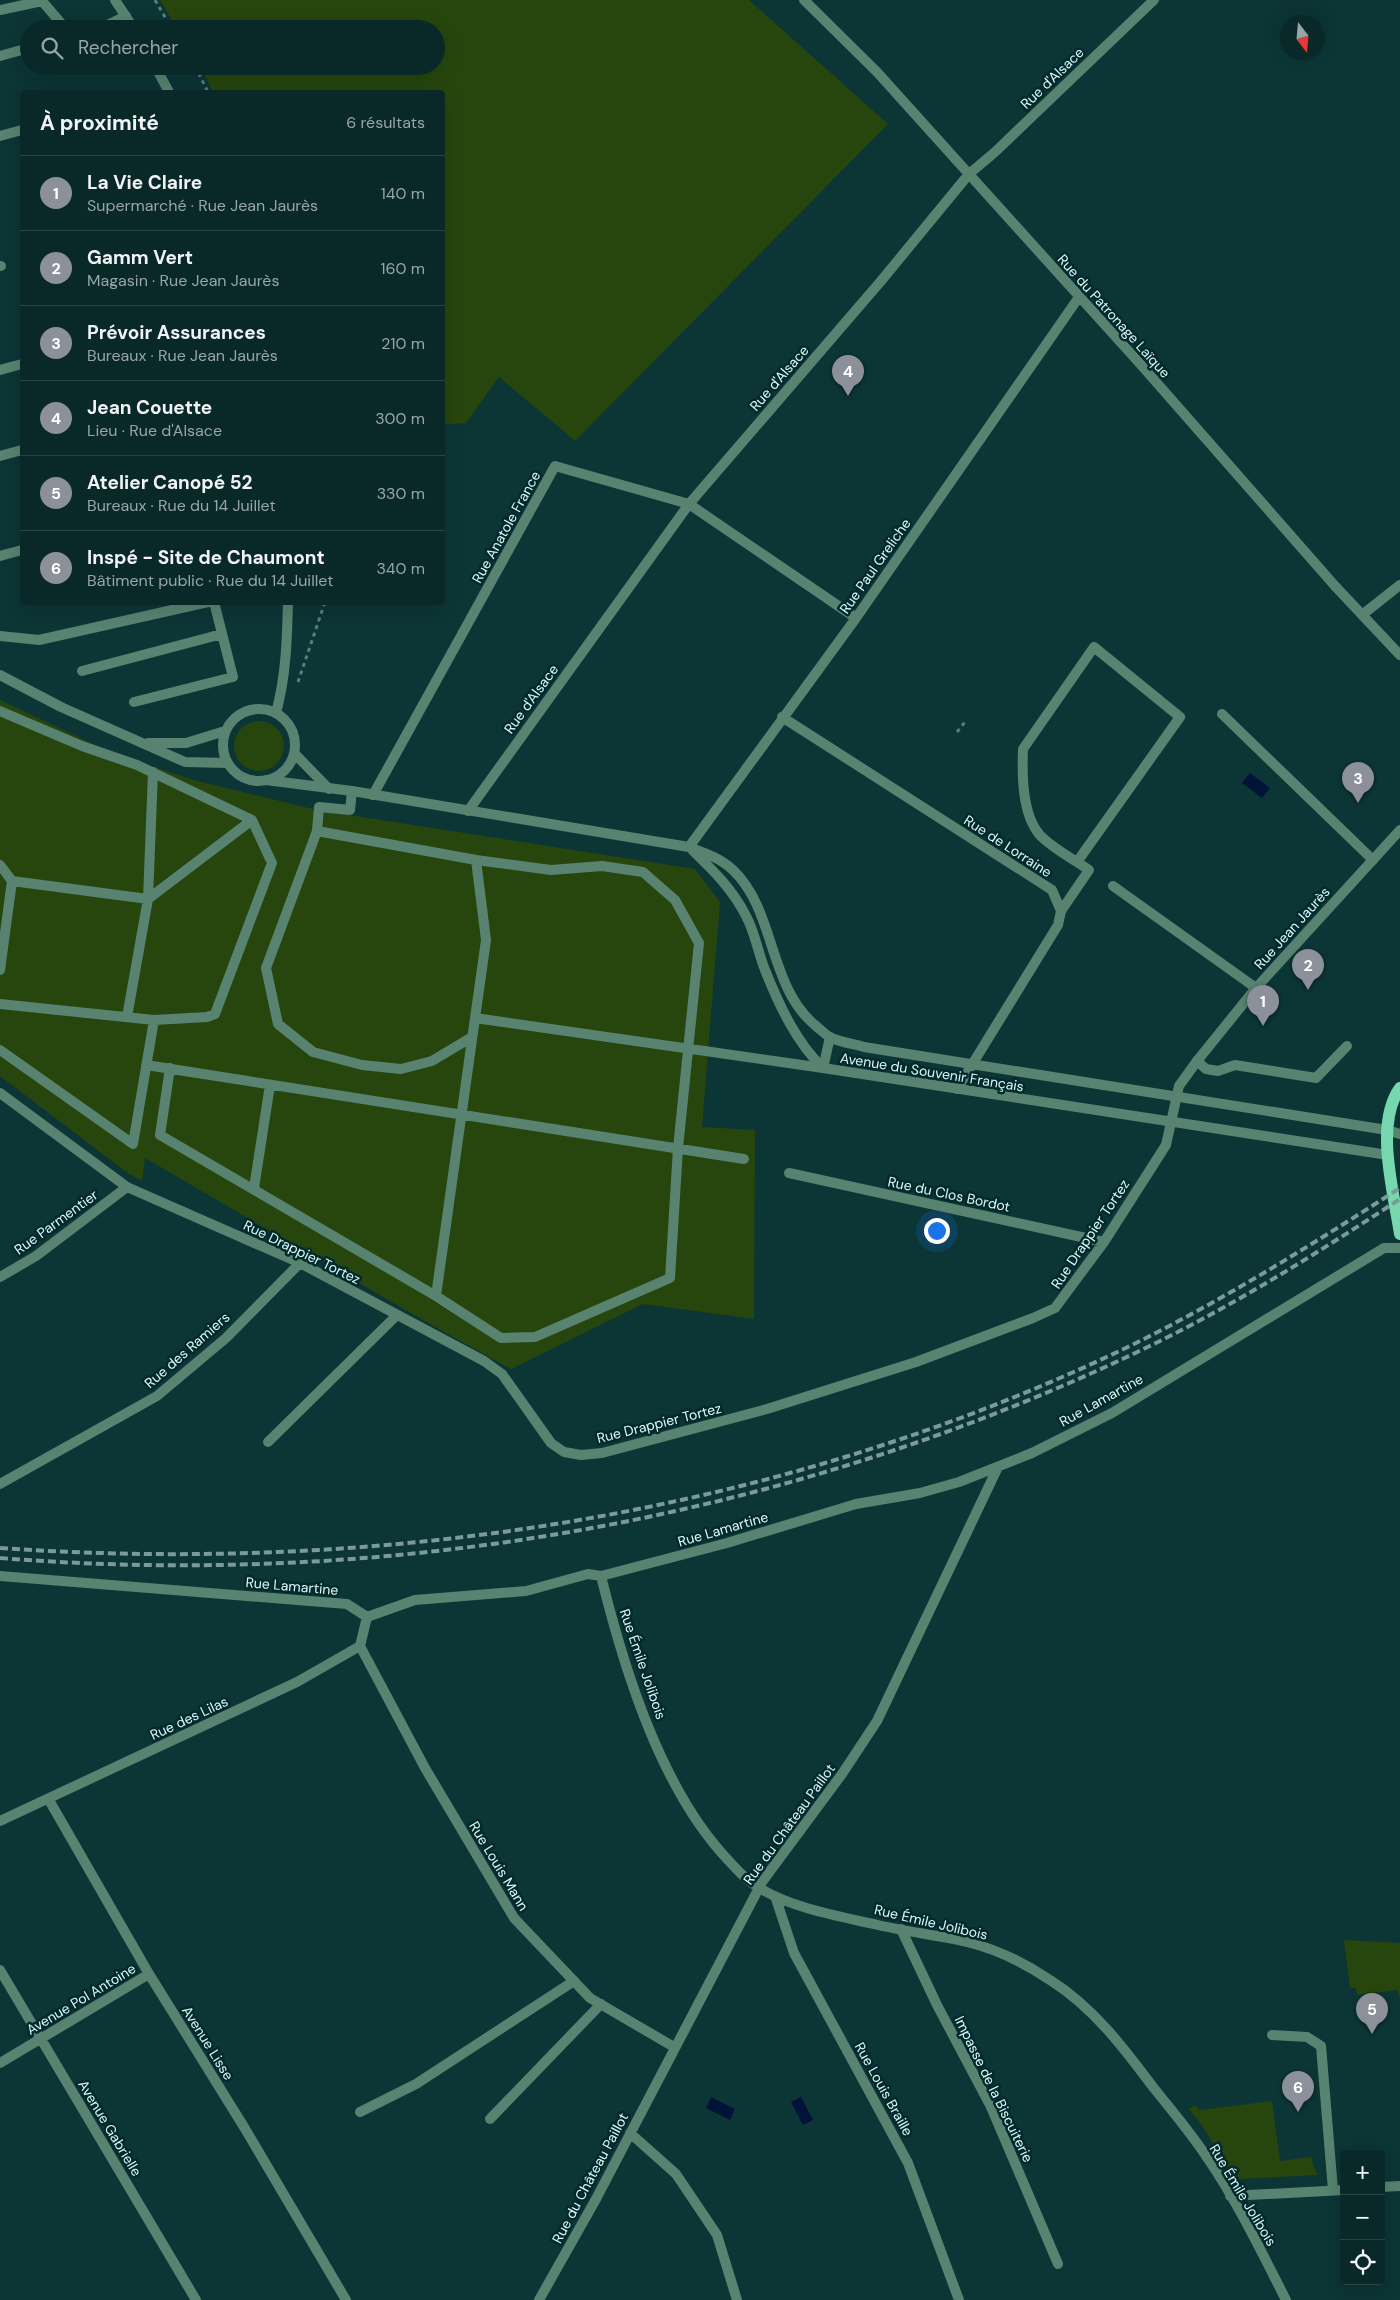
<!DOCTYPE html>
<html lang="fr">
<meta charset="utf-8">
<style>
:root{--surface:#092828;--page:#123030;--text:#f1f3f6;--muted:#99a6a8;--line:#294445;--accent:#8c9099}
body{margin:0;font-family:"DM Sans",sans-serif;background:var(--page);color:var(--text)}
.controls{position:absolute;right:15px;bottom:15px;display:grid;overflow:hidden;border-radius:5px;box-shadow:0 5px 20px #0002}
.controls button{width:45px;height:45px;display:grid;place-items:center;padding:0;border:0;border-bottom:1px solid var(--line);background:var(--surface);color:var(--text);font:25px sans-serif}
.compass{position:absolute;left:1280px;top:15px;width:45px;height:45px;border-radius:50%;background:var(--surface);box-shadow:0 5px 20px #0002;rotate:164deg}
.you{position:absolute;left:936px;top:1230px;width:18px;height:18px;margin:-12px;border:4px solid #fff;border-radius:50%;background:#1a73e8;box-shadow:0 0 0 8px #1a73e833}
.badge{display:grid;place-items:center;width:32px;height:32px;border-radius:50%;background:var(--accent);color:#fff;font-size:16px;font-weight:700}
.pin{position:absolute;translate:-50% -41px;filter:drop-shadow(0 1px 2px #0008)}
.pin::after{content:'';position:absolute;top:26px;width:18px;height:15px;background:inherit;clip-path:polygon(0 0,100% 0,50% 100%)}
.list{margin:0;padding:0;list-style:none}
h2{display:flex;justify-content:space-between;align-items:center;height:65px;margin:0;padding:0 20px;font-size:21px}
h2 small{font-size:16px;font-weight:400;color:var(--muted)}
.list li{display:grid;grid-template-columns:32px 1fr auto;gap:15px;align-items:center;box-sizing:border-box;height:75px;padding:0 20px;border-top:1px solid var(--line)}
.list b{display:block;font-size:19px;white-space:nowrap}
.list p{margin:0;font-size:16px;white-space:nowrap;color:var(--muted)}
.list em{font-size:16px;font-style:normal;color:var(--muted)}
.icon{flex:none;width:28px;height:28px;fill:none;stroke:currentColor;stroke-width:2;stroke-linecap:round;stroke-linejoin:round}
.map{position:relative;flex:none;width:1400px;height:2300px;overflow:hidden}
.search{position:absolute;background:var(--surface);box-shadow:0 5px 20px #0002;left:20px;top:20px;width:425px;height:55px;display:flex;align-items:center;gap:12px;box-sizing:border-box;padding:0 18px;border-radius:28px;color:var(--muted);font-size:19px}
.panel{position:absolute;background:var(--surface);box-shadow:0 5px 20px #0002;left:20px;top:90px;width:425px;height:515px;border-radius:5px}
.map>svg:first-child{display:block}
</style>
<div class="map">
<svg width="1400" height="2300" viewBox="0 0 1400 2300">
<rect width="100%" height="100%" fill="#0c3536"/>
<path fill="#27460d" d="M 160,0 L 749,0 L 888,124 L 575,441 L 499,377 L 466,423 L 443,425 L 442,92 L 213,92 L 200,66 L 436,66 L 436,29 L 177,29 Z
M 0,700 L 108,751 L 193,780 L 317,810 L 695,869 L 720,902 L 702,1127 L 755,1130 L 754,1319 L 643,1304 L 511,1369 L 421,1319 L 145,1158 L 142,1181 L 129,1174 L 0,1076 Z
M234 746a25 25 0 1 1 50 0a25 25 0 1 1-50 0Z
M 1344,1940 L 1400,1943 L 1400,1998 L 1397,1990 L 1357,1995 L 1356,1988 L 1350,1988 Z
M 1272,2101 L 1280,2161 L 1311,2157 L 1317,2175 L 1241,2179 L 1235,2177 L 1200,2123 L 1189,2109 L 1195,2105 L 1200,2110 Z"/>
<path fill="#011438" d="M 1250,773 L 1270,788 L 1262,798 L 1242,783 Z
M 711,2097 L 735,2109 L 730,2120 L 706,2108 Z
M 801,2097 L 813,2120 L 803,2125 L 791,2102 Z"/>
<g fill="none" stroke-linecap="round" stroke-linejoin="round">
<path stroke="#5b7c7d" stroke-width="3" stroke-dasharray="4 4" stroke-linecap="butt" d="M 155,0 L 172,29
M 195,66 L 208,92
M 298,682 L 325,602
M 957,732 L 965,722"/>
<path stroke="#578370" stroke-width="10" d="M 0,10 L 42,1 L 66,29
M 99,29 L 126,16
M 0,56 L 29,48
M 0,136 L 22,130
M 0,266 L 1,266
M 0,370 L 22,364
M 0,456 L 22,450
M 0,556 L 22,550
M 1362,615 L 1400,585
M 0,636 L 39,640 L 208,602
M 82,671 L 222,634
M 134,702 L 233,677 L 214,602
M 0,711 L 82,746 L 137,765 L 252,820 L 272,863 L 215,1014 L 207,1017 L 154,1020
M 1222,714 L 1373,860
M 317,831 L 319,807 L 350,810 L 352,791
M 0,865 L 12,881 L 0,970
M 12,881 L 148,899 L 252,820
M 1113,886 L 1256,988
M 1061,911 L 1089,870 C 1075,860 1050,847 1039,834 C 1022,813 1022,775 1023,749 L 1094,647 L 1180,717 L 1077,862
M 0,1004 L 154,1020 L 133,1144 L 0,1050
M 127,1017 L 148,899 L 153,772
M 475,1018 L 823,1068 L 830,1037
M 1197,1061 L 1206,1069 L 1218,1071 L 1235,1065 L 1316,1078 L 1347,1046
M 146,1065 L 744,1159
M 170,1068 L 160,1135 L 436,1296 L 501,1338 L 535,1337 L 670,1278 L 678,1148 L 699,943 L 675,900 L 643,872 L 602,866 L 551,870 L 476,860 L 317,831 L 266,968 L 278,1024 L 313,1052 L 362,1065 L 401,1069 L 432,1061 L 472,1037
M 254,1188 L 270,1085
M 436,1296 L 486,940 L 476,860
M 268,1442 L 397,1315
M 1272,2035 L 1307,2037 L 1321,2046 L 1333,2190
M 360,2112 L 416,2084 L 574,1981
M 490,2119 L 601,2004"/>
<path stroke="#578370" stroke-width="10" d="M 115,0 L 134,29
M 804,0 L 877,72 L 1142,366 L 1335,586 L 1400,655
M 155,66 L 169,92
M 276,713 C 286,676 287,641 288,602
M 782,717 L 1052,890 L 1061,911 L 1058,925 L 957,1089
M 373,795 L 555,466 L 689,504 L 856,618
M 468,811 L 689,504 L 881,281 L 969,174 L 995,152 L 1154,0
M 689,847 L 856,618 L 1079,297
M 0,1093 L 127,1187 L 300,1263 L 484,1361 L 502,1374 L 551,1443 L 564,1452 L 581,1455 L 602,1453 L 767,1409 L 916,1362 L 1033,1318 L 1055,1308 L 1104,1242 L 1166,1145 L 1179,1086 L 1197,1061 L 1256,988 L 1400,830
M 1387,1130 L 1400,1134
M 789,1173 L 1104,1242
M 0,1277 L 36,1256 L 127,1187
M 0,1484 L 157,1396 L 226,1338 L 300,1263
M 0,1576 L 347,1604 L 367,1617 L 415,1600 L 526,1591 L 588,1574 L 601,1576 L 727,1543 L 856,1504 L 920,1493 L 959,1482 L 1032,1453 L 1112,1413 L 1384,1248 L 1400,1248
M 601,1576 C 624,1669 661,1790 729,1861 C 738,1871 748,1882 761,1889 C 795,1909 839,1916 878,1925 C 907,1932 938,1935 967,1942 C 996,1949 1026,1964 1050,1980 C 1093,2007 1123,2047 1153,2087 C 1172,2111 1192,2134 1208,2159 C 1237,2201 1263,2255 1286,2300
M 360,1646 L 425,1768 L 514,1918 L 590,1998 L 674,2047
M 49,1800 L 149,1974 L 244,2127 L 346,2300
M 0,1821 L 297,1682 L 360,1646 L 367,1617
M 775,1896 L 794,1953 L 908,2163 L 959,2300
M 901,1929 L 937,2005 L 991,2107 L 1058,2264
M 0,1970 L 196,2300
M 0,2063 L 149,1974
M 630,2133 L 676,2174 L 717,2235 L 737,2300
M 1381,2187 L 1400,2186
M 1230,2196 L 1344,2190
M 539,2300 L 596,2199 L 762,1882 L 842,1774 L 877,1721 L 998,1467"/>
<path stroke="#578370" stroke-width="10" d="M 0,675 L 61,707 L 185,762 L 228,763
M223 745a36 36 0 1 1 72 0a36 36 0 1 1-72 0Z
M 148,743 L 186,743 L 225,731
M 294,753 L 329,789
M 266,780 L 352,791 L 689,847 C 705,853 720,858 733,870 C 776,911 768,987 816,1026 C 821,1030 826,1035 831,1038 C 841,1042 853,1044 864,1047 L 1387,1130
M 693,851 C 714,871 733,890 746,916 C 755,932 758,953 765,970 C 779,1005 796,1042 823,1068 L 1388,1155"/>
<path stroke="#77d8b0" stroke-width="12" d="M 1400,1088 C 1374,1124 1394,1193 1400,1234"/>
<path stroke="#7b9a9a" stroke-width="4" stroke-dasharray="8 4" stroke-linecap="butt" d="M 0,1548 C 386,1575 782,1514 1132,1345 C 1225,1299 1313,1244 1400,1188
M 0,1558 C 387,1589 780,1521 1131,1355 C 1225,1311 1313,1256 1400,1199"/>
</g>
<g text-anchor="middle" stroke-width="5" stroke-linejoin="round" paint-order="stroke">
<g font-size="14" fill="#e1f6f6" stroke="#002b2c">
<text transform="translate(1052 78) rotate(-44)" y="5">Rue d'Alsace</text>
<text transform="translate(1114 316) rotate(48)" y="5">Rue du Patronage Laïque</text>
<text transform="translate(779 378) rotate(-49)" y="5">Rue d'Alsace</text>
<text transform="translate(506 527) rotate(-61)" y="5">Rue Anatole France</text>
<text transform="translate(875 566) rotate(-55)" y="5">Rue Paul Greliche</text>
<text transform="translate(531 699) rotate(-54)" y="5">Rue d'Alsace</text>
<text transform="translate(1008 846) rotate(33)" y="5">Rue de Lorraine</text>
<text transform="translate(1292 928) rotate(-48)" y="5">Rue Jean Jaurès</text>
<text transform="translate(932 1072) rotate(9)" y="5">Avenue du Souvenir Français</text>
<text transform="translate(949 1194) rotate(12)" y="5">Rue du Clos Bordot</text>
<text transform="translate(56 1222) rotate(-36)" y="5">Rue Parmentier</text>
<text transform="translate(1090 1234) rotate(-56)" y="5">Rue Drappier Tortez</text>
<text transform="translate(302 1252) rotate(26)" y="5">Rue Drappier Tortez</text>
<text transform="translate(187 1350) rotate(-41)" y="5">Rue des Ramiers</text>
<text transform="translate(1101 1400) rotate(-29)" y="5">Rue Lamartine</text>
<text transform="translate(659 1423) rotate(-14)" y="5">Rue Drappier Tortez</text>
<text transform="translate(723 1529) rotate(-16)" y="5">Rue Lamartine</text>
<text transform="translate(292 1586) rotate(5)" y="5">Rue Lamartine</text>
<text transform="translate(643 1664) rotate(71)" y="5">Rue Émile Jolibois</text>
<text transform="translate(189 1718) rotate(-25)" y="5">Rue des Lilas</text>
<text transform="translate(789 1824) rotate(-54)" y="5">Rue du Château Paillot</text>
<text transform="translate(499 1866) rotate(59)" y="5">Rue Louis Mann</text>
<text transform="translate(931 1922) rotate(13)" y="5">Rue Émile Jolibois</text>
<text transform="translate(81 1999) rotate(-31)" y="5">Avenue Pol Antoine</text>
<text transform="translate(208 2043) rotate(58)" y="5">Avenue Lisse</text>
<text transform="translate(884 2089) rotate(61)" y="5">Rue Louis Braille</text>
<text transform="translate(994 2089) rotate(64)" y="5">Impasse de la Biscuiterie</text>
<text transform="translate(110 2128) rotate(59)" y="5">Avenue Gabrielle</text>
<text transform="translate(590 2178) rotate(-62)" y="5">Rue du Château Paillot</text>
<text transform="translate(1243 2195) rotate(59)" y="5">Rue Émile Jolibois</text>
</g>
</g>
</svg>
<div class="controls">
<button>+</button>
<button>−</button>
<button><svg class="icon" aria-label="locate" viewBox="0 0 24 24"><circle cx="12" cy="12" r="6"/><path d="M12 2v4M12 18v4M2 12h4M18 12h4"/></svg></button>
</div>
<svg class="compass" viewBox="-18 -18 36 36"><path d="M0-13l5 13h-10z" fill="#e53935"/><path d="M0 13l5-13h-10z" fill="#99a6a8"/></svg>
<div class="you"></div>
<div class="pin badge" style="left:1263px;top:1026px">1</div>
<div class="pin badge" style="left:1308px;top:990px">2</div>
<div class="pin badge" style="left:1358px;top:803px">3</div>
<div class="pin badge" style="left:848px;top:396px">4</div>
<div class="pin badge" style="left:1372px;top:2034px">5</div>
<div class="pin badge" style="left:1298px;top:2112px">6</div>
<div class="search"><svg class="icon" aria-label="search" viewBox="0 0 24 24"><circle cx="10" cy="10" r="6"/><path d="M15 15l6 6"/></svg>Rechercher</div>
<section class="panel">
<h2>À proximité<small>6 résultats</small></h2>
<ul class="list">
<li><span class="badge">1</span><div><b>La Vie Claire</b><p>Supermarché · Rue Jean Jaurès</p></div><em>140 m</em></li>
<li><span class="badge">2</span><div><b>Gamm Vert</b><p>Magasin · Rue Jean Jaurès</p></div><em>160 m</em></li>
<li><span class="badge">3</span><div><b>Prévoir Assurances</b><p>Bureaux · Rue Jean Jaurès</p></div><em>210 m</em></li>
<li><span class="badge">4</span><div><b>Jean Couette</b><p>Lieu · Rue d'Alsace</p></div><em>300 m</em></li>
<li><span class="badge">5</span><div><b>Atelier Canopé 52</b><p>Bureaux · Rue du 14 Juillet</p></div><em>330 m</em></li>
<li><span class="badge">6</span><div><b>Inspé - Site de Chaumont</b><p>Bâtiment public · Rue du 14 Juillet</p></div><em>340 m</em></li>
</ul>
</section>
</div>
